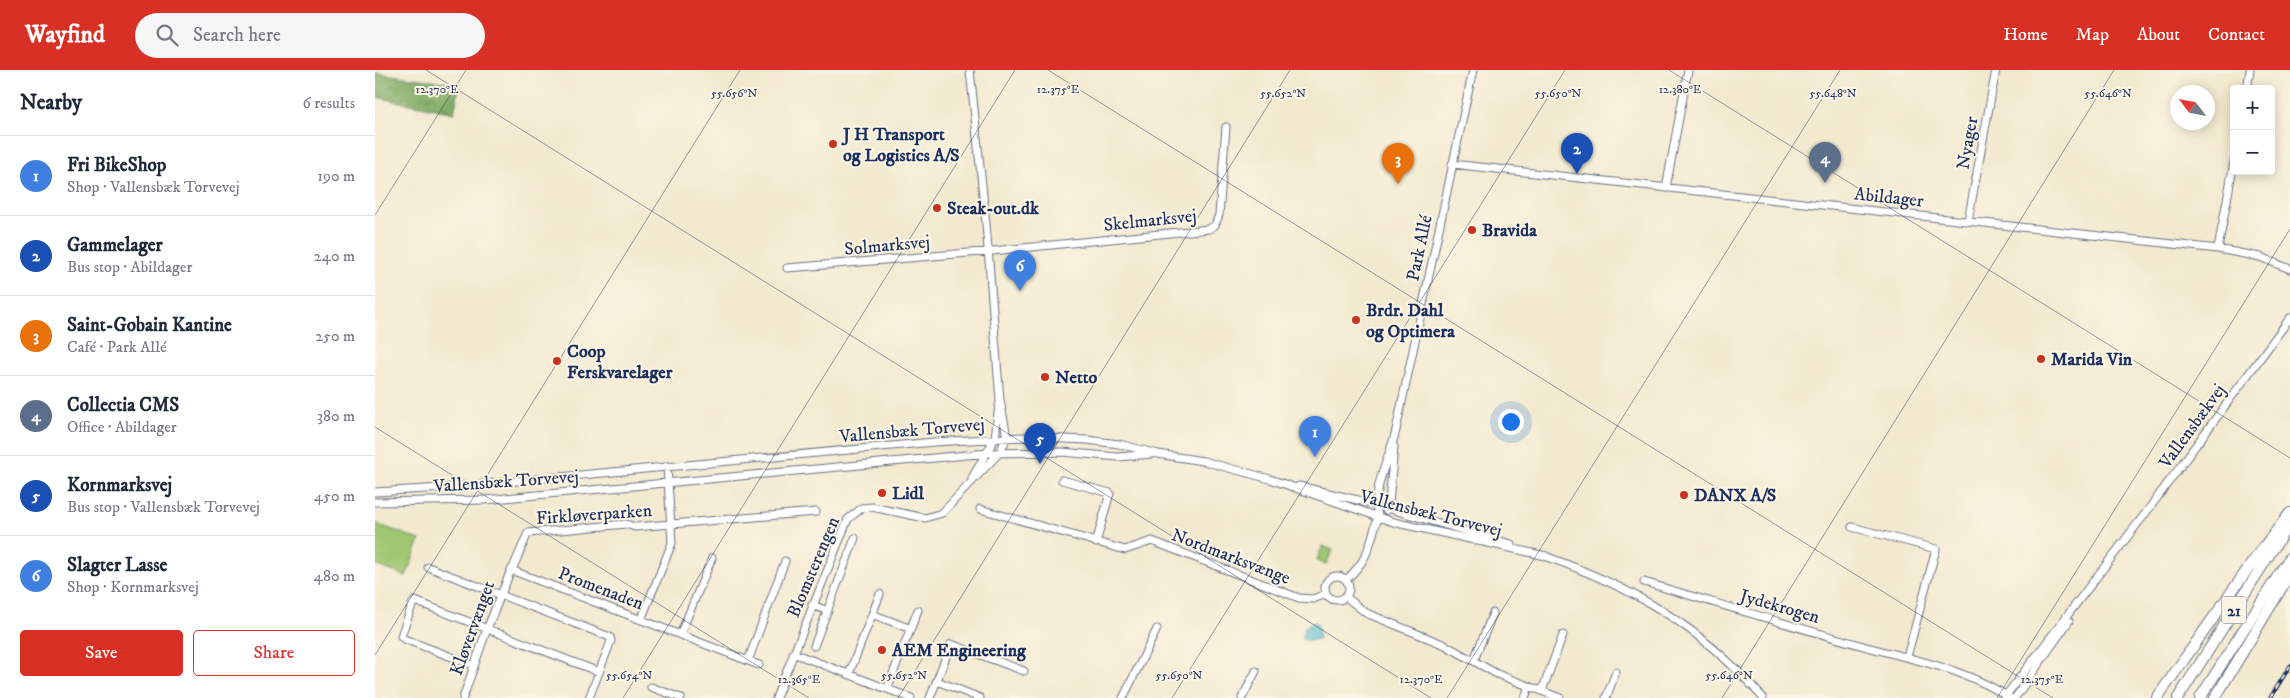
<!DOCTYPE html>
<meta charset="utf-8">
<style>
:root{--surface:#fff;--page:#f6f6f7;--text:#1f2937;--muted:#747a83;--line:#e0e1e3;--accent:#d93025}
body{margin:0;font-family:"IM FELL DW Pica",serif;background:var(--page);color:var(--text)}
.controls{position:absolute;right:15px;top:15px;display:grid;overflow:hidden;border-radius:5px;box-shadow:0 2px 12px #0003}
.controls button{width:45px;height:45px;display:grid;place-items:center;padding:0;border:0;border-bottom:1px solid var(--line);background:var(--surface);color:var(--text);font:25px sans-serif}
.compass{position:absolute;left:1795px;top:15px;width:45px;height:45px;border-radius:50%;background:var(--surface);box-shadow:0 2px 12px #0003;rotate:302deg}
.you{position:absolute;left:1135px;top:351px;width:18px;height:18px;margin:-12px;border:4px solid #fff;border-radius:50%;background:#1a73e8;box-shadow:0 0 0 8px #1a73e833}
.badge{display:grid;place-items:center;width:32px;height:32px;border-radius:50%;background:var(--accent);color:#fff;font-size:16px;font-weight:700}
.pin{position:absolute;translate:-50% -41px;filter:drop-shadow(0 1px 2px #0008)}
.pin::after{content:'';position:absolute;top:26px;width:18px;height:15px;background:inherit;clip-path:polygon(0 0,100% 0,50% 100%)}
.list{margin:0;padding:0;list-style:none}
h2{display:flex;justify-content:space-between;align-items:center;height:65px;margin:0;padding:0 20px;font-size:21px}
h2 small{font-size:16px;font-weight:400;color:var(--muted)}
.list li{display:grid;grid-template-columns:32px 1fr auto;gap:15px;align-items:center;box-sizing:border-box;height:80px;padding:0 20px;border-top:1px solid var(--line)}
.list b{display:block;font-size:19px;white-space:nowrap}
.list p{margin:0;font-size:16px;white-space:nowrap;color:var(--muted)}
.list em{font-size:16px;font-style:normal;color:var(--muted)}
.actions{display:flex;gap:10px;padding:15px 20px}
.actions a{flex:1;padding:11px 0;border:1px solid var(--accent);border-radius:5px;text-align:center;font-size:18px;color:var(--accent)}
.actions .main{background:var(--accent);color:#fff}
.icon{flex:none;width:28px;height:28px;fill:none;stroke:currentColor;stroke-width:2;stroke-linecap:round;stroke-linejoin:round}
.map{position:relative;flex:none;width:1915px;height:628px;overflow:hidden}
header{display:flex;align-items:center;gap:30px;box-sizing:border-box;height:70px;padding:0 25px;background:var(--accent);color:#fff}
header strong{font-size:24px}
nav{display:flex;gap:28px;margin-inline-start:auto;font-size:18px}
.search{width:350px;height:45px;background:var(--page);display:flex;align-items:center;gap:12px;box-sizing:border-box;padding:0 18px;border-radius:28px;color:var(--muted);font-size:19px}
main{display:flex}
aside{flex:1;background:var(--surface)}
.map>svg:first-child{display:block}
</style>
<header>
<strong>Wayfind</strong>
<div class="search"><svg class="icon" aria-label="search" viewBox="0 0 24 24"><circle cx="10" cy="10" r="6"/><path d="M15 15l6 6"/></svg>Search here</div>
<nav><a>Home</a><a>Map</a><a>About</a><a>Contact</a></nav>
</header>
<main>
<aside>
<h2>Nearby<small>6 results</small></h2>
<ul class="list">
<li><span class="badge" style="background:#3f7fe0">1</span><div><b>Fri BikeShop</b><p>Shop · Vallensbæk Torvevej</p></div><em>190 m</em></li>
<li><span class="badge" style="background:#1a4fb4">2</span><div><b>Gammelager</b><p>Bus stop · Abildager</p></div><em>240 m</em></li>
<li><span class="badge" style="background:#e8710a">3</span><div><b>Saint-Gobain Kantine</b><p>Café · Park Allé</p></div><em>250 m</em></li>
<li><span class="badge" style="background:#5c6f8a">4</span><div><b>Collectia CMS</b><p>Office · Abildager</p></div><em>380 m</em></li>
<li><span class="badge" style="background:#1a4fb4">5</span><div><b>Kornmarksvej</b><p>Bus stop · Vallensbæk Torvevej</p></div><em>450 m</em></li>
<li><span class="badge" style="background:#3f7fe0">6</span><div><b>Slagter Lasse</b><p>Shop · Kornmarksvej</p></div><em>480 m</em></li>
</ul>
<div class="actions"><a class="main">Save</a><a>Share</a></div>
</aside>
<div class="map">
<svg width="1915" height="628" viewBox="0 0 1915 628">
<defs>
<pattern id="forest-crowns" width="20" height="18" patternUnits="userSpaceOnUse" patternTransform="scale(1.25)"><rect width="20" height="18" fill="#7fab63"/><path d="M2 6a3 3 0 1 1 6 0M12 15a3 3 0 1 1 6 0" fill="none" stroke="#678c55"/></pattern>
<pattern id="water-ripples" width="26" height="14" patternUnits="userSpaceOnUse" patternTransform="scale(1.25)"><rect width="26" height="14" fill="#4fb8cd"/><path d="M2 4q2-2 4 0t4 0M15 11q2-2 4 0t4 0" fill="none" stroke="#4196aa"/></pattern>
</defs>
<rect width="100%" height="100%" fill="#fcf5e5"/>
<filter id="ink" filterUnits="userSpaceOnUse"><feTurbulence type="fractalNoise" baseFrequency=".02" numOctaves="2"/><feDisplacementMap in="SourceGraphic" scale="10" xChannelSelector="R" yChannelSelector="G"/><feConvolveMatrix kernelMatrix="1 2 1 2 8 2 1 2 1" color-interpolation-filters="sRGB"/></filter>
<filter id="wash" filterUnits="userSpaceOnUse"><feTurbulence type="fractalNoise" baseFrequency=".0096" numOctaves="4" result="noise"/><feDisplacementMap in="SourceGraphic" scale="20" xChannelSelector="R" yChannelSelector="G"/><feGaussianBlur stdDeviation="1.12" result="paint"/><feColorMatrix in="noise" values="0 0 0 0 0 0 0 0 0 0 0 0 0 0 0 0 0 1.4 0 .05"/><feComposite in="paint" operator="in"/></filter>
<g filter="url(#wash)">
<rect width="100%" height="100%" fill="#f2e9ce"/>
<path fill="#9fc671" stroke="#5d7a68" d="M 0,453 L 45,470 L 31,506 L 0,495 Z
M 948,476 L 958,480 L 951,494 L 941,491 Z"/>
<path fill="url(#forest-crowns)" stroke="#4d6d60" d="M 0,3 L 85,14 L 79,43 L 0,27 Z"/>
<path fill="url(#water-ripples)" stroke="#357496" d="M 941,552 L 944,558 L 944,569 L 934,571 L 927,569 L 929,558 L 935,553 Z"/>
</g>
<g filter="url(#ink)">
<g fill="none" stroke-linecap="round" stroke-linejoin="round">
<defs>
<path id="minor" d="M 1872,19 L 1875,0
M 1077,94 L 1843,179 L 1885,187 L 1915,199
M 1291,118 L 1313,0
M 1593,151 L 1621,0
M 1843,179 L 1859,92
M 412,198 L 618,181 L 834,159 L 840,155 L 844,145 L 851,57
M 597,408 L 620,368 L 624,335
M 687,410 L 735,423 L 721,473
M 924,416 L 991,432 L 1136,474
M 0,422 L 67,418 L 559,372 L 647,367 L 712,370 L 744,374 L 783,384 L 828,391 L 895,409 L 1018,452 L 1171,486
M 0,432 L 109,430 L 613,383 L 687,382 L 743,387 L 777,384
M 605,439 L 750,480 L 777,471 L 924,528 L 938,529 L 951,524
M 1011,440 L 1014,433 L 1019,377
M 1003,447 C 996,419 1015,388 1021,360 C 1046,240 1072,120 1098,0
M 1477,457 L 1561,479 L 1532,587
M 1167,485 C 1257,517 1325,555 1388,628
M 53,497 L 235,567 L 236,571 L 214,628
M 137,500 L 153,463 L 251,454 L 260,457 L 441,442
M950 518a12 12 0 1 1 24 0a12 12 0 1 1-24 0Z
M 971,510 C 994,489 994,476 1003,447
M 1269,512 C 1341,533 1413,555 1485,575 C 1537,590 1590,598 1635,628
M 971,527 L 991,543 L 1070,575 L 1122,604 L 1185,628
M 437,535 L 453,541
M 497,544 L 536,559
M 266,550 L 297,473 L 292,396
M 305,565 L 337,488
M 439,576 L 480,468
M 418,583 L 536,628
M 1099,590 L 1118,543
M 373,591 L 410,491
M 98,595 L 29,569 L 26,566 L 27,563 L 38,533 L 40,531 L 224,602
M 474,604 L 505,524
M 562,611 L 605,628
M 276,617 L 306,628
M 512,619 L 543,540
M 1167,621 L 1188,565
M 88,628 L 112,559 L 136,500 L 384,595
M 401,628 L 473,449 L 487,438 L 497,437 L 550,448 L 567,443 L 625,382 L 632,367 L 625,330 L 611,154 L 595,0
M 555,628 L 576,574 L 649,601
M 748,628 L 782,559
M 867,628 L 881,601
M 1150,628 L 1154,616
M 1231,628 L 1241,602
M 1629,628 L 1773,440 L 1915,248
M 1640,628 L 1694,551"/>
<path id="highway" d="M 1782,628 L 1884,483 L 1915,443
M 1803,628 L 1912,457
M 1825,628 L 1915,487
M 1840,628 L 1915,504"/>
</defs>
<use href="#minor" stroke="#667085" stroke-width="9"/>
<use href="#highway" stroke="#667085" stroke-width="12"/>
<use href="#minor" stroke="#fff" stroke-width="7"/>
<use href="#highway" stroke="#fff" stroke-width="10"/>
<defs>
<path id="rail" d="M 1895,628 L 1915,596"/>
</defs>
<use href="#rail" stroke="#1b2f5e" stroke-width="4"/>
<use href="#rail" stroke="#fcf5e5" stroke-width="2" stroke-dasharray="5.5" stroke-linecap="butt"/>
</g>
</g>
<path fill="none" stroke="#1b2f5e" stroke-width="1" stroke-opacity="0.45" d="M 51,0 L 1056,628M 673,0 L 1678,628M 1294,0 L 1915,388M 0,145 L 91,0M 0,357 L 434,628M 0,585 L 365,0M 248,628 L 640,0M 523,628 L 915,0M 797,628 L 1190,0M 1072,628 L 1465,0M 1347,628 L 1739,0M 1622,628 L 1915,159M 1897,628 L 1915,598"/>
<g fill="#c8321e" stroke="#fcf5e5" stroke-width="2">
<circle cx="458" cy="74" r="5"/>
<circle cx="562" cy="138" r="5"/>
<circle cx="1097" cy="160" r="5"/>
<circle cx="981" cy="250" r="5"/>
<circle cx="1666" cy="289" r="5"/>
<circle cx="182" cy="291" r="5"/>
<circle cx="670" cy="307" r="5"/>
<circle cx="507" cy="423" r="5"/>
<circle cx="1309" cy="425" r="5"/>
<circle cx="507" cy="580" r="5"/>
</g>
<g text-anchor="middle" stroke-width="4" stroke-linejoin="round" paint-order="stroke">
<rect fill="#fcf5e5" stroke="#5e6a86" stroke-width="1" x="1846.5" y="526.5" width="25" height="27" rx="4"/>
<g font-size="16" font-weight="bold" fill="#1b2f5e">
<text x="1859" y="546">21</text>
</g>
<g font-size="18" font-weight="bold" fill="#1b2f5e" stroke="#fcf5e5" text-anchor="start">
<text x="468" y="70">J H Transport<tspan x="468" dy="21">og Logistics A/S</tspan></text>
<text x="572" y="144">Steak-out.dk</text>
<text x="1107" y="166">Bravida</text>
<text x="991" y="246">Brdr. Dahl<tspan x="991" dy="21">og Optimera</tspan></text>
<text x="192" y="287">Coop<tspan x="192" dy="21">Ferskvarelager</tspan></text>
<text x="1676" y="295">Marida Vin</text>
<text x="680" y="313">Netto</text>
<text x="517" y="429">Lidl</text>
<text x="1319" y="431">DANX A/S</text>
<text x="517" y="586">AEM Engineering</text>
</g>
<g font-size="18" fill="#1b2f5e" stroke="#fcf5e5">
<text transform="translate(1592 73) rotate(-80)" y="6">Nyager</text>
<text transform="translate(1514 127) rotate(6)" y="6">Abildager</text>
<text transform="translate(775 150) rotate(-6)" y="6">Skelmarksvej</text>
<text transform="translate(512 175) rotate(-5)" y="6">Solmarksvej</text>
<text transform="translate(1044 178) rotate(-78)" y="6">Park Allé</text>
<text transform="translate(1817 356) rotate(-54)" y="6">Vallensbækvej</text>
<text transform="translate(537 360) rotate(-5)" y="6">Vallensbæk Torvevej</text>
<text transform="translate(131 411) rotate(-4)" y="6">Vallensbæk Torvevej</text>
<text transform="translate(1056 443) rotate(14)" y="6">Vallensbæk Torvevej</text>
<text transform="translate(219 444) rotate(-4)" y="6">Firkløverparken</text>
<text transform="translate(856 486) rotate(21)" y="6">Nordmarksvænge</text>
<text transform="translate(438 497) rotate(-67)" y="6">Blomsterengen</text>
<text transform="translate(226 518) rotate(21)" y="6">Promenaden</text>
<text transform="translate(1405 536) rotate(16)" y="6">Jydekrogen</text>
<text transform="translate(97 558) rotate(-70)" y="6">Kløvervænget</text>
</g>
</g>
<g font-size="12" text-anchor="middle" fill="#1b2f5e" stroke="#fcf5e5" stroke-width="4" stroke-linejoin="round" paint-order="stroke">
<text x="62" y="23">12.370°E</text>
<text x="683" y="23">12.375°E</text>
<text x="1305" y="23">12.380°E</text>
<text x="359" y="27">55.656°N</text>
<text x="908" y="27">55.652°N</text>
<text x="1183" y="27">55.650°N</text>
<text x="1458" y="27">55.648°N</text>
<text x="1733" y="27">55.646°N</text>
<text x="254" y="609">55.654°N</text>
<text x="529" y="609">55.652°N</text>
<text x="804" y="609">55.650°N</text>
<text x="1354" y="609">55.646°N</text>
<text x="424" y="613">12.365°E</text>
<text x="1046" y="613">12.370°E</text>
<text x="1667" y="613">12.375°E</text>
</g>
</svg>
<div class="controls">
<button>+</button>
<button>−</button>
</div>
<svg class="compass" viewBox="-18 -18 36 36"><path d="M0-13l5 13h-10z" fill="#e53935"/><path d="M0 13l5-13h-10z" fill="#747a83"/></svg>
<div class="you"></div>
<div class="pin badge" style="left:940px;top:387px;background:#3f7fe0">1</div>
<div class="pin badge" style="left:1202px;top:104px;background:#1a4fb4">2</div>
<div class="pin badge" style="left:1023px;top:114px;background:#e8710a">3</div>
<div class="pin badge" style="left:1450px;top:113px;background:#5c6f8a">4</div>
<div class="pin badge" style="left:665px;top:394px;background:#1a4fb4">5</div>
<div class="pin badge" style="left:645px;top:221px;background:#3f7fe0">6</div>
</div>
</main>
